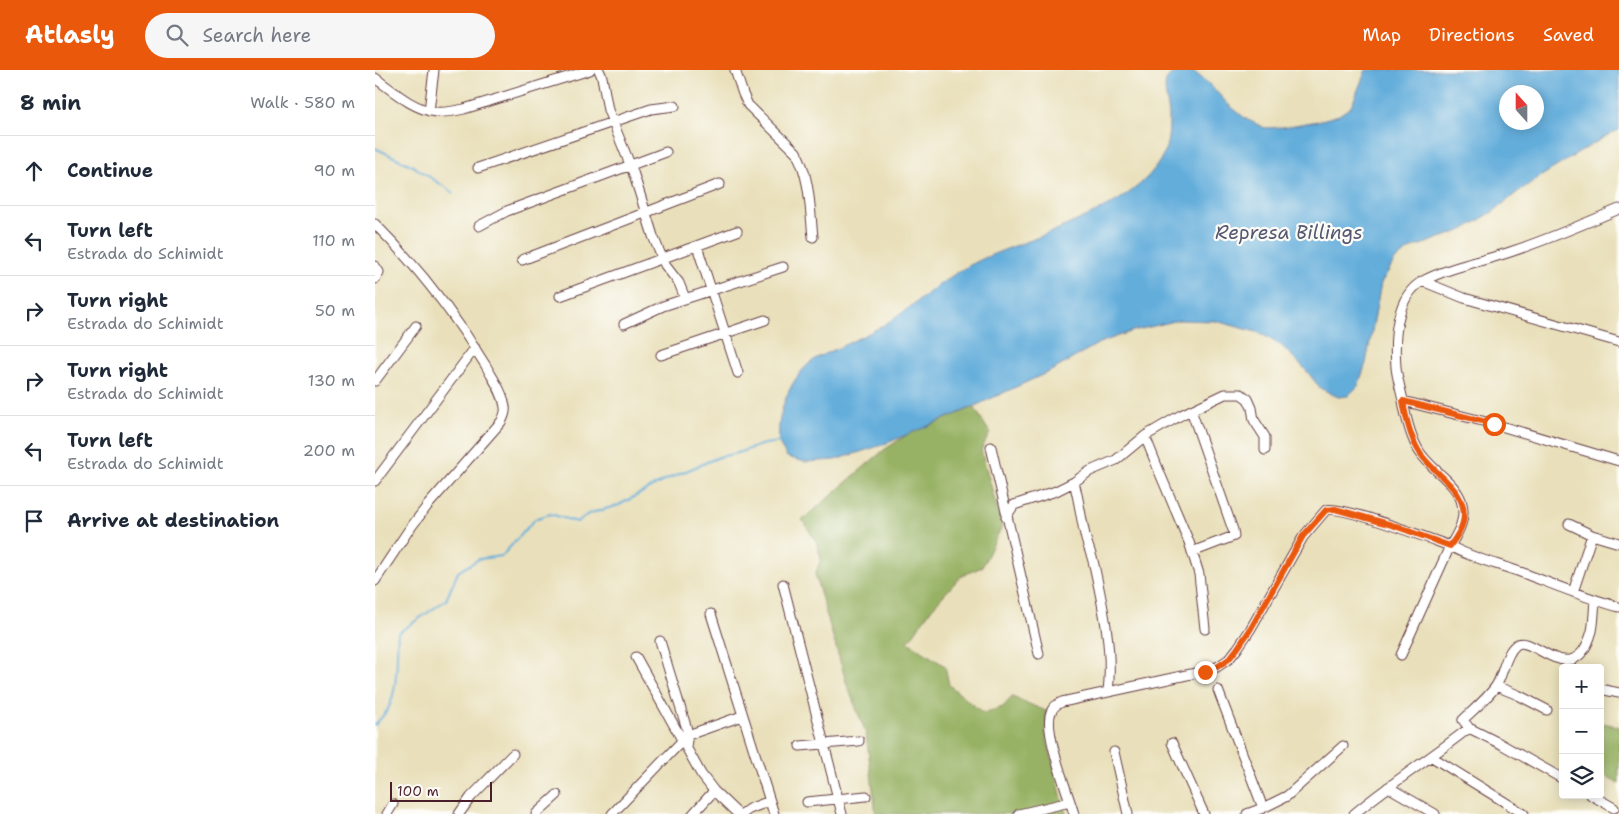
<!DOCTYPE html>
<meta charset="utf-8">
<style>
:root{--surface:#fff;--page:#f6f6f7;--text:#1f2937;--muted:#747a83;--line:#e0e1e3;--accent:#ea580c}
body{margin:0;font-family:"Shantell Sans",sans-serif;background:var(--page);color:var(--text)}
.controls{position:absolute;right:15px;bottom:15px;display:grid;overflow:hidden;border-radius:5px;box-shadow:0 2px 12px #0003}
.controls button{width:45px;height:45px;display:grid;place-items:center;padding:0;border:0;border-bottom:1px solid var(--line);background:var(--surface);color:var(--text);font:25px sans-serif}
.compass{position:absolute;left:1124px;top:15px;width:45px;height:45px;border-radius:50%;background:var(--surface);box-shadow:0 2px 12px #0003;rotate:339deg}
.scale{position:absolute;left:15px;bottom:12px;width:102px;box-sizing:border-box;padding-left:5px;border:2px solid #4a1f2b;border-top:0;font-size:14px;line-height:18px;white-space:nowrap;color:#4a1f2b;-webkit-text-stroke:4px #fdfcf7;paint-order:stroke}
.stop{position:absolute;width:15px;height:15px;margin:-11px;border:4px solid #ea580c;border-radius:50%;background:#fff}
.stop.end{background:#ea580c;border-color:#fff;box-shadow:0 1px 5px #0008}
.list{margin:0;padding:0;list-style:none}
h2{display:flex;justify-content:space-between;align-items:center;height:65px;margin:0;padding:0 20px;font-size:21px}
h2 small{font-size:16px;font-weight:400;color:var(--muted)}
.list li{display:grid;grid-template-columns:32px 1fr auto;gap:15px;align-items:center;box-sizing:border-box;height:70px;padding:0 20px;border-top:1px solid var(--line)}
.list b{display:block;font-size:19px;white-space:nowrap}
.list p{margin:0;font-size:16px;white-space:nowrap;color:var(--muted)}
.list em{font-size:16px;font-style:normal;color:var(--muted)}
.icon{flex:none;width:28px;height:28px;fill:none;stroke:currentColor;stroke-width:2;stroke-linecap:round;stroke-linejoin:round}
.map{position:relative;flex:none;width:1244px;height:744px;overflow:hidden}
header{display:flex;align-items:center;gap:30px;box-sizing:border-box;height:70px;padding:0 25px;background:var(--accent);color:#fff}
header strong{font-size:24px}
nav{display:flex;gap:28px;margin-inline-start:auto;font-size:18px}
.search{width:350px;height:45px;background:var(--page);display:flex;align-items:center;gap:12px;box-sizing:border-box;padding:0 18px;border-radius:28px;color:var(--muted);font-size:19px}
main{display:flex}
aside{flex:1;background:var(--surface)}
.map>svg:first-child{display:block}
</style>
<header>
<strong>Atlasly</strong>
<div class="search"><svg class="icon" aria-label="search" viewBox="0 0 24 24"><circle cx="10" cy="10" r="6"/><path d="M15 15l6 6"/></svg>Search here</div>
<nav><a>Map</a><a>Directions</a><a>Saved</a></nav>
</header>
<main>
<aside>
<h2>8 min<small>Walk · 580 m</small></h2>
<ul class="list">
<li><svg class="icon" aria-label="ahead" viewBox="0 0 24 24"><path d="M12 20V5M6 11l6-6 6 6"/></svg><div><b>Continue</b></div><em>90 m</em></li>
<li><svg class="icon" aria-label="left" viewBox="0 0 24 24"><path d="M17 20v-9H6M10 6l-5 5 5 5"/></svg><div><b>Turn left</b><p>Estrada do Schimidt</p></div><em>110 m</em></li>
<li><svg class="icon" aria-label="right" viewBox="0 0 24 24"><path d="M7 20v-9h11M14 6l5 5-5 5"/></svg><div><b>Turn right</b><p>Estrada do Schimidt</p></div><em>50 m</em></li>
<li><svg class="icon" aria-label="right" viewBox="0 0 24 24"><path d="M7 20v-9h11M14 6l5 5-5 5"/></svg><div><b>Turn right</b><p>Estrada do Schimidt</p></div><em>130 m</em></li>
<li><svg class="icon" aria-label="left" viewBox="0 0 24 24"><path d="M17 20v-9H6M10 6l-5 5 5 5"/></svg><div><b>Turn left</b><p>Estrada do Schimidt</p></div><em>200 m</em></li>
<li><svg class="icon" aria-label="arrive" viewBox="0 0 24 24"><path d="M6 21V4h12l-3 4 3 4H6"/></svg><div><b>Arrive at destination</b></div></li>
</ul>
</aside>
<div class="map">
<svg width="1244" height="744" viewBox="0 0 1244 744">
<rect width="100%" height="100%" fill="#fdfcf7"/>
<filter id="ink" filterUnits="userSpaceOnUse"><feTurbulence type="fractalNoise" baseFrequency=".02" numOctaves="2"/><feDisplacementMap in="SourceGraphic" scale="10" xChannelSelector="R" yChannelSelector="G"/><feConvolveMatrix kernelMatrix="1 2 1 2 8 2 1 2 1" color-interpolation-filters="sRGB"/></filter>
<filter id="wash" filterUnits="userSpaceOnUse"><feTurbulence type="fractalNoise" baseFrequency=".0096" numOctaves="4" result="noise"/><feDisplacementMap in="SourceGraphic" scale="20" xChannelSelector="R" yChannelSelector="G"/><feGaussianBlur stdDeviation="1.12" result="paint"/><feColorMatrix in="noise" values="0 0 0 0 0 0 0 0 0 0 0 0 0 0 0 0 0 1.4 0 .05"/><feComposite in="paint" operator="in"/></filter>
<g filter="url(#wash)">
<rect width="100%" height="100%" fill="#e9e0bb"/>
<path fill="#98b265" stroke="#716848" d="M 599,337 L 615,363 L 606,380 L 627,456 L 607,497 L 586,506 L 557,538 L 533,572 L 570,596 L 574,615 L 608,643 L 628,637 L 637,627 L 671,641 L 671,666 L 691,744 L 501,744 L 491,663 L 472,615 L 440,505 L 446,489 L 441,471 L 427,450 L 509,380 L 533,364 Z
M 1225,653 L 1244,656 L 1244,714 L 1225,702 Z"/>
<path fill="#63addb" stroke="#566683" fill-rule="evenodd" d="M 805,0 L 818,1 L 833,13 L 854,35 L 871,49 L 890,58 L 908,57 L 943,51 L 964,45 L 976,37 L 991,0 L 1244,0 L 1244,60 L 1231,66 L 1163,108 L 1144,121 L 1119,141 L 1088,160 L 1037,178 L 1020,190 L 1006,213 L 991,293 L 983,316 L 973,326 L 963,327 L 945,318 L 931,300 L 907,276 L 885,263 L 841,251 L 804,250 L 758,261 L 724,273 L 680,299 L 589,341 L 507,375 L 460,390 L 430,392 L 412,387 C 409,382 404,376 404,370 C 401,344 416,305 439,290 C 445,285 453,283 459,280 C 475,272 491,265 507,256 C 538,238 564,211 597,194 C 626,179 658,171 688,157 C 724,141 769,123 788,85 C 794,73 794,58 794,45 C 793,28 781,6 805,0 ZM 1132,22 L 1162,22 L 1162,52 L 1132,52 Z"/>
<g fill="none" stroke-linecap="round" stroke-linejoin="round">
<path stroke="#63addb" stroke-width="2" d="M 0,78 L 38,96 L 79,123
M 0,655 C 4,650 10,644 13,639 C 24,617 21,587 23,563 L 71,530 L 83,502 L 104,489 L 127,486 L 160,449 L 175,444 L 202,452 L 213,444 L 244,435 L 290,410 L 344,387 L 359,384 L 389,374 L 405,372"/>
</g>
</g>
<g filter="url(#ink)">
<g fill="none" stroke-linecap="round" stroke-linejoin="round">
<defs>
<path id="minor" d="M 224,0 L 227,7 L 233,40 L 258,102 L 278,166 L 290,195 L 304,213 L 310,228
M 360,0 L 368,24 L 373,35 L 421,82 C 435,107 435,139 438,167
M 0,8 C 18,21 39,40 61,42 C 71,43 80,41 89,39 L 215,0
M 54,41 L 59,0
M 103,98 L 276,39 L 300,36
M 0,154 C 42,196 80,245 111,296 C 118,309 128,322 130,337 C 131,343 129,347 126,352 L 53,435 L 33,461 L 0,511
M 104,156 L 132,141 L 291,82
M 322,176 L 363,303
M 147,190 L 345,114
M 0,196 L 4,202 L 0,209
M 1047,211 L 1089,228 L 1244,272
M 185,226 L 362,161
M 249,254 L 288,236 L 408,197
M 286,285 L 390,250
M 0,311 L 41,256
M 1028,331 L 1119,354 L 1244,391
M 816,340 L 858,460 L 859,466 L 817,482
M 770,366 L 786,406 L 814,472 L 824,504 L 830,559
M 616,377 L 664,584
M 0,411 L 100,278
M 699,412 C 704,430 706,448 710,465 C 712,475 717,485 719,495 C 728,536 738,580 733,622
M 631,447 L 639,435 L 681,421 L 699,412 L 715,401 L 741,390 L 770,366 L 806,345 L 850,324 L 866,324 L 873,329 L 877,338 L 879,350 L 890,367 L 890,380
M 1194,454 L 1217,465 L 1244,473
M 408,514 L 467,744
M 1198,522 L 1217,465
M 336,544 L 399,744
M 285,571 L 311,656 L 313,665 L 311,676
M 1026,585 L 1075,476 C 1098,489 1124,494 1148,503 C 1180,515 1211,528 1244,537
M 261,587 L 326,704 L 339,721 L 363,744
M 1121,616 L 1143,625 L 1172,640
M 1225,619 L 1244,623
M 843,620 L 888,738 L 872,744
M 313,665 L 367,646
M 797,673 L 829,744
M 425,676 L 484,671
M 739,682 L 753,744
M 1057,687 L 1149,744
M 1188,709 L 1124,673 L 1094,658 L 1088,650 C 1099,639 1112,629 1121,616 C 1128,606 1130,583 1141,575 C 1157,562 1199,625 1217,561 C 1219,552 1219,540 1220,530
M 1013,717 L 1060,744
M 1216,725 L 1239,738
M 432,732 L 491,726
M 888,738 L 912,726 L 968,676
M 12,744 L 18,734
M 84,744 L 96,727 L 138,684
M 161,744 L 182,725
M 237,744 L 307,671
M 318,744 L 339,721
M 367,744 L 374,739 L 395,731
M 644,744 L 695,732
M 699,744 C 693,723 668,661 676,642 C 678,637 682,634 687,632 L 830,601 L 842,597 L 854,589 L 862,579 L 875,560 L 928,467 L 951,440 C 966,435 1055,469 1075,476 C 1084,461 1092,448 1086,430 C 1079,411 1055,399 1044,381 C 1035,366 1031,348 1028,331 C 1026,320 1022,308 1021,297 C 1019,270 1020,226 1048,211 C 1073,197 1110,191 1138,181 C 1174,169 1209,154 1244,139
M 979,744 C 1016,713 1056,688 1094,658"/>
</defs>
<use href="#minor" stroke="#623c41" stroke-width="11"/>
<use href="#minor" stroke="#fff" stroke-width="9"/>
</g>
</g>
<g fill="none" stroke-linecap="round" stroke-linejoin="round" filter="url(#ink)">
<path stroke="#ea580c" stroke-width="6" d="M 830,602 L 842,597 L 854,589 L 862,579 L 875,560 L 928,466 L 951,440 L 960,439 L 1017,455 L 1075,476 C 1080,469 1086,461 1088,452 C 1095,421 1059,405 1045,383 C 1035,368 1031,349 1028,331 L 1119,354"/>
</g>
<g text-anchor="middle" stroke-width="4.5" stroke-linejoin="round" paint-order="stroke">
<g font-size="19" font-style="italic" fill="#545871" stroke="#fdfcf7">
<text x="914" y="169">Represa Billings</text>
</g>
</g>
</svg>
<div class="controls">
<button>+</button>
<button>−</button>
<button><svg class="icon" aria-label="layers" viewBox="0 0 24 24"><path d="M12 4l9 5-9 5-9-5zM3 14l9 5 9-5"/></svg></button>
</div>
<svg class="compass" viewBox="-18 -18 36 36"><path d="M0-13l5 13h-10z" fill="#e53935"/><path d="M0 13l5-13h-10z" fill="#747a83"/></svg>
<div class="scale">100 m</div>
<div class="stop" style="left:1119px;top:354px"></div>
<div class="stop end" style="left:830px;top:602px"></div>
</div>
</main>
